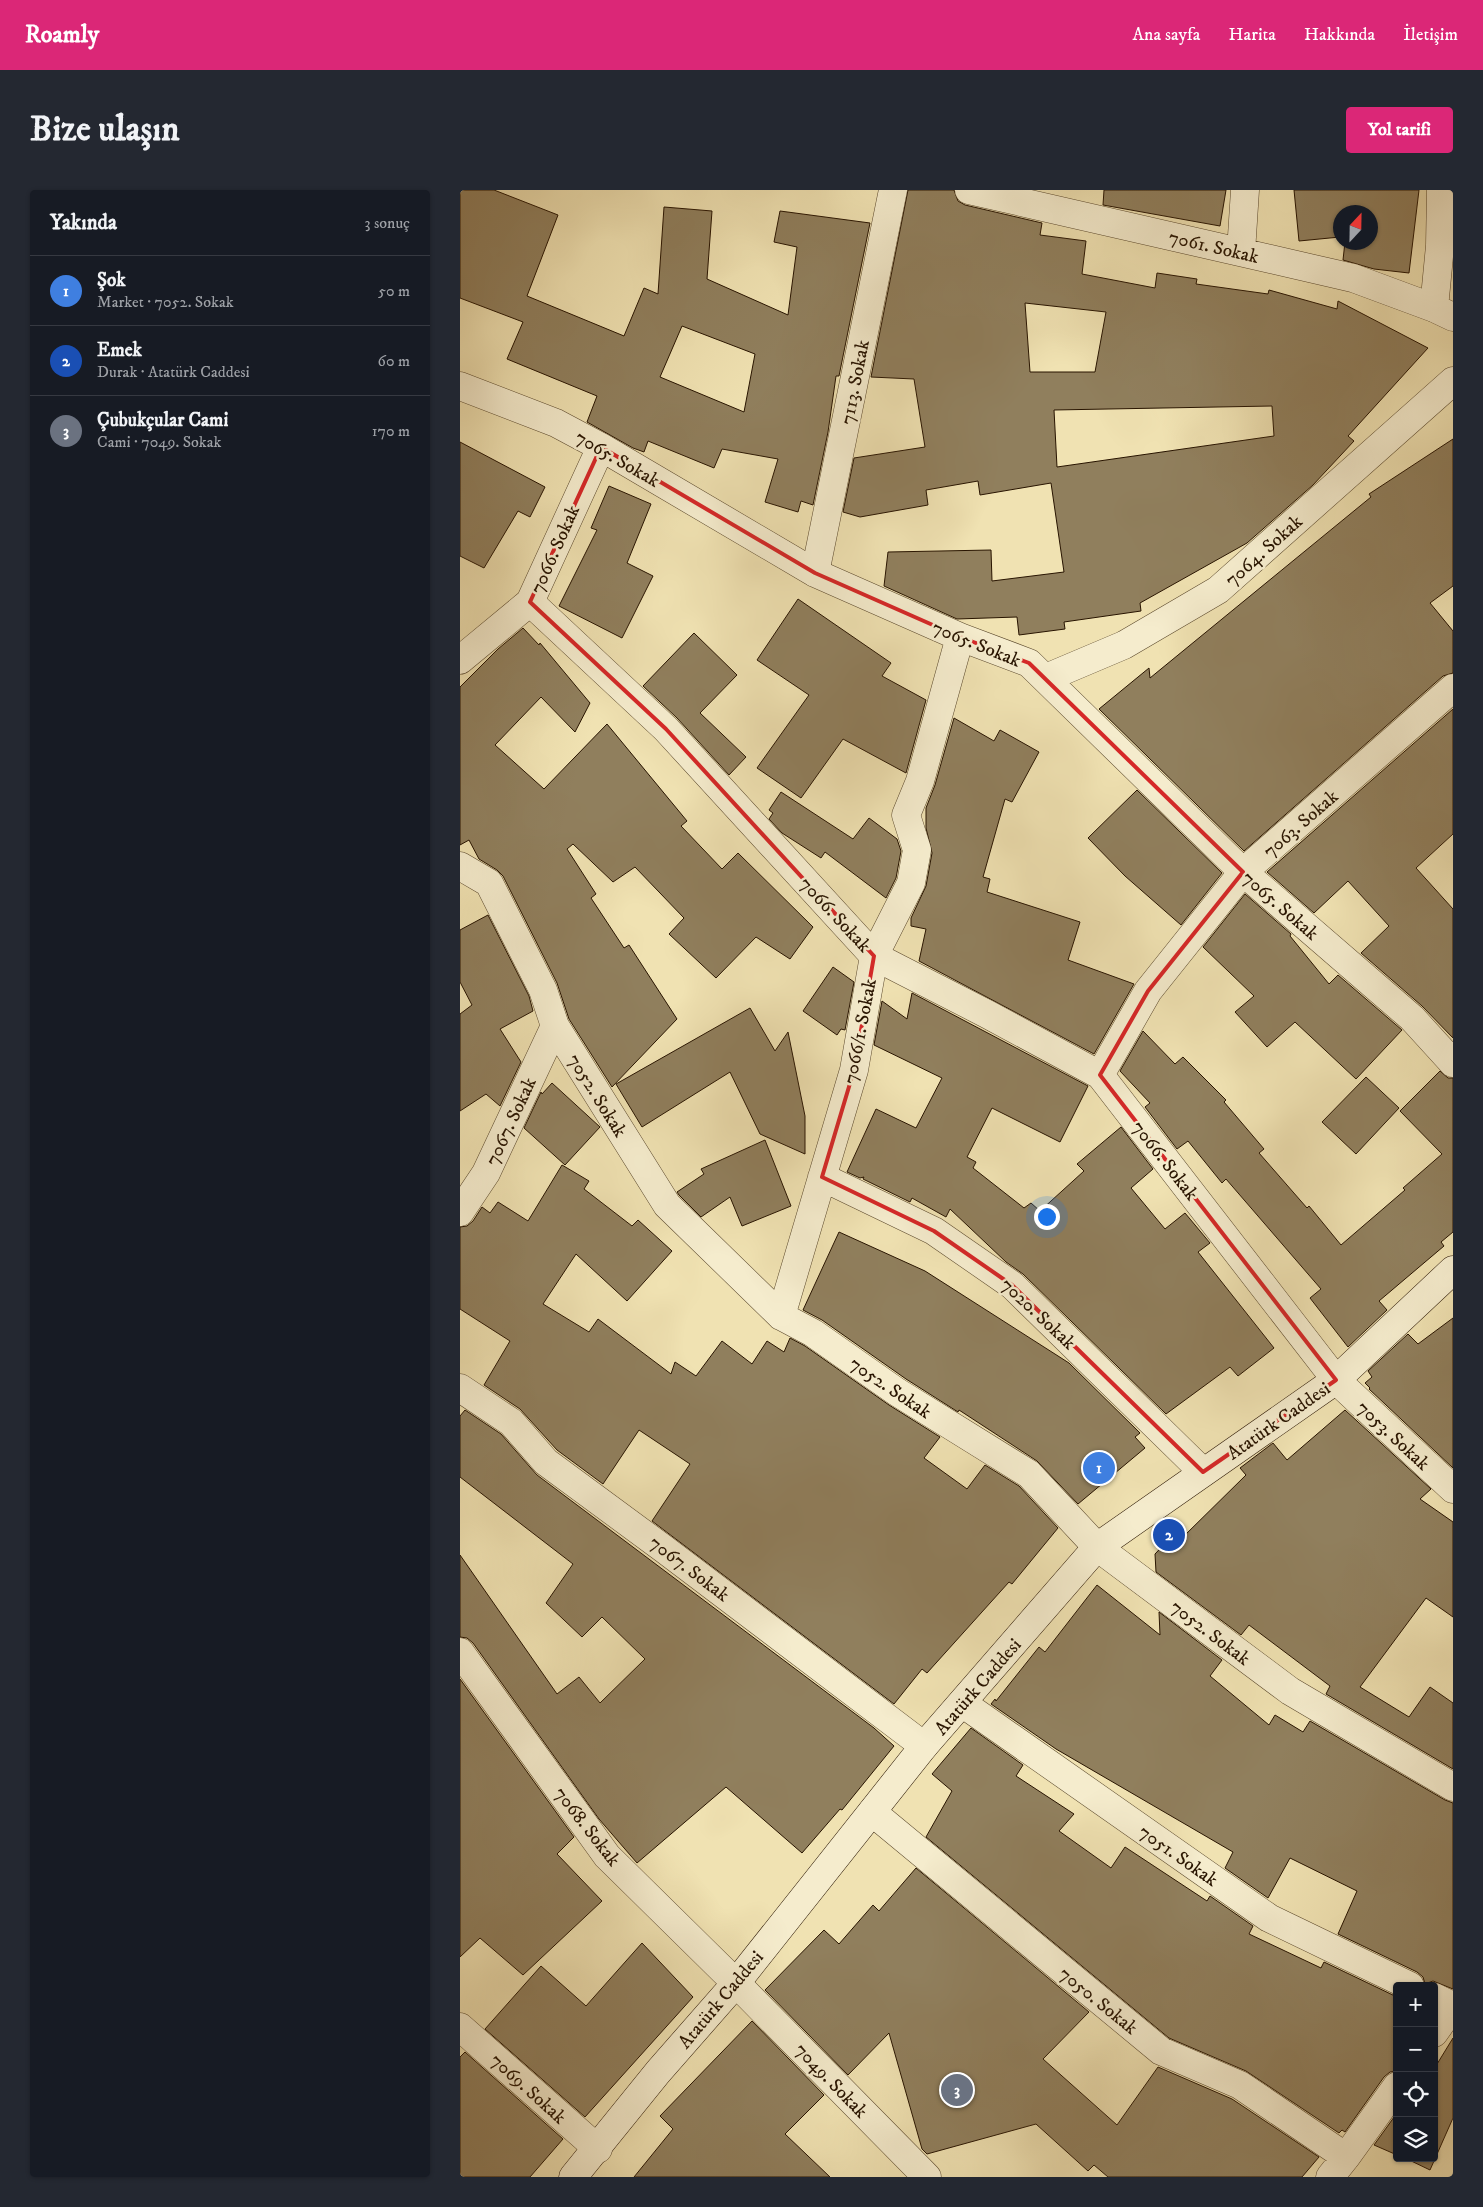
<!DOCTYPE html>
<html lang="tr">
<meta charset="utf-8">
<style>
:root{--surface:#171b24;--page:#242831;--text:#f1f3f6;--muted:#9ea1a6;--line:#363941;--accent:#db2777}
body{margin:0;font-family:"IM FELL DW Pica",serif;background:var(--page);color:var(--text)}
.controls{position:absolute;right:15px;bottom:15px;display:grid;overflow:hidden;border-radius:5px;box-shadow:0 1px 4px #0004}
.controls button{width:45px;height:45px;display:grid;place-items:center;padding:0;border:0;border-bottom:1px solid var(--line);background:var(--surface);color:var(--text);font:25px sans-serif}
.compass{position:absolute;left:873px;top:15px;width:45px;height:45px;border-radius:50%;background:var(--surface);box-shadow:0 1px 4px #0004;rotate:22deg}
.you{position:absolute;left:586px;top:1026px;width:18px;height:18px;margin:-12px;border:4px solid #fff;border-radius:50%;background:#1a73e8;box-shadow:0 0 0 8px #1a73e833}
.badge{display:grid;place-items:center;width:32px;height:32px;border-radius:50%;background:var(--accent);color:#fff;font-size:16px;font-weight:700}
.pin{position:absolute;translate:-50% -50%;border:2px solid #fff;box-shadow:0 1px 5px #0006}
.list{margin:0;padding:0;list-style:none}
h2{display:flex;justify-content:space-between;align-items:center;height:65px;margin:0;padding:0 20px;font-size:21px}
h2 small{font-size:16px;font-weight:400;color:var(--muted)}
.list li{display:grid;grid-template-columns:32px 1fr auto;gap:15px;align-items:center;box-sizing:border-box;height:70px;padding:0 20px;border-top:1px solid var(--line)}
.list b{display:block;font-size:19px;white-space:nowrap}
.list p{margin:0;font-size:16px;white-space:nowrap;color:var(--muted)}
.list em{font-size:16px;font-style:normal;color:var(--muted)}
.icon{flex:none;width:28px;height:28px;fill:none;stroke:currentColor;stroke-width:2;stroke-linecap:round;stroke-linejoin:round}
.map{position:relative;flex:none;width:993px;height:1987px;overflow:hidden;border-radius:5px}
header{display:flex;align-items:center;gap:30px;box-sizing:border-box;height:70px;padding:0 25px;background:var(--accent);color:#fff}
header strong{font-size:24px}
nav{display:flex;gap:28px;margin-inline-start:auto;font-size:18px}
.intro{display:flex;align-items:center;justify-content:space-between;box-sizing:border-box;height:120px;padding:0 30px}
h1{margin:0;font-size:35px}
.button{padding:12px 22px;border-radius:5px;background:var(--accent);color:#fff;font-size:18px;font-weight:700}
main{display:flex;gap:30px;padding:0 30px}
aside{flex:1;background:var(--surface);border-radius:5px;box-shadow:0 1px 4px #0004}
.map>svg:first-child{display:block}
</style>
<header>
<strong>Roamly</strong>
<nav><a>Ana sayfa</a><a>Harita</a><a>Hakkında</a><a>İletişim</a></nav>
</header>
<div class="intro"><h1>Bize ulaşın</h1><a class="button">Yol tarifi</a></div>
<main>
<aside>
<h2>Yakında<small>3 sonuç</small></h2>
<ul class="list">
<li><span class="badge" style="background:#3f7fe0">1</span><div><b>Şok</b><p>Market · 7052. Sokak</p></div><em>50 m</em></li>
<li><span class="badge" style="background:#1a4fb4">2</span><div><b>Emek</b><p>Durak · Atatürk Caddesi</p></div><em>60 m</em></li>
<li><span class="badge" style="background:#6b7280">3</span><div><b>Çubukçular Cami</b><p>Cami · 7049. Sokak</p></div><em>170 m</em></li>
</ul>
</aside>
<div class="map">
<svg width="993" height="1987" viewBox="0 0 993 1987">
<rect width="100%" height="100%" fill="#f0e2b2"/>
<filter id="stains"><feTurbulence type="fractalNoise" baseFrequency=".004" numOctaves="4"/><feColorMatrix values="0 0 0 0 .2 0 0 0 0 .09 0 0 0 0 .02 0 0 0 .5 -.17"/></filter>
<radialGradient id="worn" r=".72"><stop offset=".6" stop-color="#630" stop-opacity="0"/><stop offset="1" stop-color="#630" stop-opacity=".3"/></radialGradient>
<path fill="#907f5d" stroke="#281400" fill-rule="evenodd" d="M 0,0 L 34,0 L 98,25 L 67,106 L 164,146 L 184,98 L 198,104 L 204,17 L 252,21 L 247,89 L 328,125 L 337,57 L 314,52 L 320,21 L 410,33 L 379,186 L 376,186 L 368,242 L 353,315 L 341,311 L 338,322 L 305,312 L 318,269 L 262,259 L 254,278 L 188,251 L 184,262 L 173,258 L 127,232 L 137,206 L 47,169 L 63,132 L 0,108 ZM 222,136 L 295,164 L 284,222 L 200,187 Z
M 448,0 L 494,0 L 498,11 L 505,15 L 582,33 L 580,45 L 626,51 L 622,84 L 695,98 L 697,83 L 737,89 L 736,94 L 808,104 L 809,100 L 877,119 L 878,111 L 968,158 L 888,246 L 894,251 L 853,295 L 787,353 L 680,413 L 681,421 L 604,432 L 605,439 L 559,445 L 557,427 L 497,429 L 424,396 L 428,362 L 531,360 L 532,391 L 604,382 L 591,293 L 520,305 L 518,291 L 466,300 L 468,315 L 400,327 L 383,322 L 394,268 L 465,257 L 454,189 L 411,187 ZM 565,113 L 646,122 L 635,182 L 570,182 ZM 812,216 L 814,246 L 597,277 L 594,220 Z
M 644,0 L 766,0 L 760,36 L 643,15 Z
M 834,0 L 959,0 L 949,83 L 914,79 L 883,70 L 885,52 L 910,52 L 910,22 L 880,22 L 880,47 L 839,51 Z
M 993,249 L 993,396 L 970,413 L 993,441 L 993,483 L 983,486 L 784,661 L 639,519 L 689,478 L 690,488 L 911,307 L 909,304 Z
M 0,252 L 85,297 L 70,327 L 58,321 L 24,378 L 0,366 Z
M 149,296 L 191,314 L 167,373 L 193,386 L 162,448 L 99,416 L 137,340 L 131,338 Z
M 338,409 L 431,473 L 422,486 L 466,510 L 446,583 L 383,549 L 341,608 L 297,578 L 349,505 L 297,470 Z
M 63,438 L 79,455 L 80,453 L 130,513 L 115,542 L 81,507 L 35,555 L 84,599 L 147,534 L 227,631 L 221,636 L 262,679 L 278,663 L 353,737 L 330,769 L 296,747 L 256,788 L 209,744 L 224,728 L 175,677 L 153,692 L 113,654 L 107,659 L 136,704 L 131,708 L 164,758 L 169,755 L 217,829 L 152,897 L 109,829 L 97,793 L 43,686 L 37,680 L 19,669 L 9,650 L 0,655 L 0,497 L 38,459 Z
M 234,443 L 277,485 L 240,523 L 286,567 L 269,585 L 217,528 L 183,496 Z
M 993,519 L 993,644 L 956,678 L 993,719 L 993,848 L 962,816 L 901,763 L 929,736 L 888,691 L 854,723 L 807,682 Z
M 494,528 L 534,551 L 540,540 L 579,562 L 552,612 L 545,609 L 523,687 L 530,689 L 527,702 L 620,732 L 608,770 L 674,794 L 634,864 L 459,771 L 466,739 L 451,736 L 451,728 L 466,696 L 472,663 L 466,638 L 466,618 L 475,595 Z
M 677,600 L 762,683 L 721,735 L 665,686 L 628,648 Z
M 321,602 L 393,649 L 409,628 L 437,649 L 441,661 L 436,688 L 426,708 L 365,662 L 361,668 L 322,643 L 309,629 L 313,623 L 309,620 Z
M 785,704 L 831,744 L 830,746 L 869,794 L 878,785 L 942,840 L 896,889 L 835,832 L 807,857 L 775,822 L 794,806 L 743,757 Z
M 28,725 L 69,806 L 73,821 L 40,839 L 61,872 L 40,916 L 26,904 L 0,921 L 0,824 L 12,815 L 0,792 L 0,740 Z
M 373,777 L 394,792 L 385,840 L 381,839 L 377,845 L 343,821 Z
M 452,803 L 628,896 L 600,952 L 532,918 L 507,967 L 516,972 L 513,978 L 564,1018 L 571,1013 L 580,1021 L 624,981 L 617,974 L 661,937 L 693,979 L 671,998 L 705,1039 L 725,1023 L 750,1053 L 738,1062 L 814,1158 L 778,1186 L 770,1177 L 706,1224 L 563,1084 L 546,1072 L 490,1019 L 486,1027 L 452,1008 L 450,1012 L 403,989 L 404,987 L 400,988 L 387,982 L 416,919 L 456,938 L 482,888 L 414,855 L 422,811 L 447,829 Z
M 290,818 L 315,861 L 328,842 L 345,926 L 345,964 L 300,944 L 270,882 L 182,937 L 156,894 Z
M 683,841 L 715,874 L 723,867 L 766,910 L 764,912 L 804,959 L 799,963 L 847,1018 L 849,1016 L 881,1055 L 945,1000 L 943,998 L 982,964 L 940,921 L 980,881 L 988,888 L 993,888 L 993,1042 L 981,1052 L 984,1056 L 919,1111 L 927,1120 L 888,1157 L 850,1108 L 861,1099 L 766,989 L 762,993 L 728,951 L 717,959 L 685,917 L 690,913 L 660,881 Z
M 906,887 L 939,918 L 896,964 L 862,932 Z
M 92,893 L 140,937 L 105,975 L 64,938 L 81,902 L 82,904 Z
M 305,950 L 331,1016 L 282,1036 L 270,1007 L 241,1027 L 219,1005 L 217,1002 L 244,984 L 241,979 Z
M 102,975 L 129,991 L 124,999 L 172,1036 L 178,1030 L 212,1061 L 167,1111 L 116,1064 L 83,1114 L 129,1142 L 138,1129 L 211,1184 L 215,1172 L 236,1186 L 262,1151 L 292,1174 L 307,1151 L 324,1162 L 330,1148 L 345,1156 L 429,1215 L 480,1247 L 464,1268 L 507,1299 L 525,1275 L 559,1296 L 598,1338 L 552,1394 L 549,1392 L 467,1483 L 462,1479 L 434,1514 L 192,1331 L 230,1274 L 179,1240 L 143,1294 L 97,1260 L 60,1219 L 24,1195 L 50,1151 L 0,1119 L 0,1037 L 7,1036 L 13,1031 L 22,1017 L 30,1023 L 38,1012 L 68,1031 Z
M 379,1042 L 465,1081 L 609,1173 L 680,1243 L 675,1247 L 685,1258 L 618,1314 L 577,1271 L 499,1220 L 498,1222 L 446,1189 L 362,1130 L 343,1120 Z
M 993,1128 L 993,1278 L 909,1199 L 910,1198 L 905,1193 L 912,1187 L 908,1181 L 948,1144 L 958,1154 Z
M 5,1220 L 41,1244 L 77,1285 L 414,1538 L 434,1556 L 382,1620 L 380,1619 L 342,1663 L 266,1597 L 177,1673 L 139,1629 L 13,1453 L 7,1448 L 0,1447 L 0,1365 L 97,1504 L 119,1487 L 140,1513 L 185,1469 L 142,1427 L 122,1447 L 86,1413 L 113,1374 L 0,1287 L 0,1226 Z
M 885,1220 L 971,1299 L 960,1309 L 993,1332 L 993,1427 L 966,1408 L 900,1497 L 949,1527 L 970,1497 L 993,1513 L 993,1579 L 866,1504 L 870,1496 L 789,1435 L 781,1445 L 696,1382 L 695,1364 L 716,1342 L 722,1348 L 786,1285 L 780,1278 L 813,1253 L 827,1270 Z
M 637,1395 L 700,1445 L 699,1422 L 762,1470 L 750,1486 L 809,1535 L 815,1525 L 843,1542 L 850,1531 L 985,1610 L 993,1613 L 993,1799 L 973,1791 L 965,1794 L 963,1787 L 957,1782 L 878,1744 L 897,1701 L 830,1668 L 808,1708 L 765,1678 L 773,1662 L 596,1559 L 531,1514 L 535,1509 L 536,1511 L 579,1457 L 585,1462 Z
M 0,1489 L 114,1647 L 97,1664 L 142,1711 L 63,1785 L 20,1748 L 0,1767 Z
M 511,1538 L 563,1575 L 556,1586 L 614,1624 L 599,1641 L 651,1678 L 665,1657 L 747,1711 L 750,1706 L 793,1736 L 789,1744 L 861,1778 L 864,1772 L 937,1807 L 937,1881 L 930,1882 L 924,1887 L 885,1942 L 882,1940 L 879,1943 L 786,1881 L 709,1848 L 466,1647 L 492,1601 L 472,1584 Z
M 456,1678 L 629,1822 L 583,1869 L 657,1935 L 698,1877 L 772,1909 L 859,1967 L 842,1987 L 648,1987 L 634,1975 L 628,1981 L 576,1934 L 467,1964 L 462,1959 L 429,1843 L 388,1885 L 305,1800 L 364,1740 L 379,1754 L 413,1715 L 419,1721 Z
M 182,1753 L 233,1807 L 125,1927 L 25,1839 L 81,1776 L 126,1816 Z
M 292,1831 L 364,1905 L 325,1944 L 370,1987 L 174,1987 L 213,1939 L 200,1926 Z
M 993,1848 L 993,1928 L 970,1980 L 945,1968 L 974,1968 L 974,1879 Z
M 5,1862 L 103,1949 L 70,1987 L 0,1987 L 0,1867 Z
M 937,1923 L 937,1965 L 914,1955 Z"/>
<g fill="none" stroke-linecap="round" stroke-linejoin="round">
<defs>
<path id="minor" d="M 509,0 L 893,88 L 974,118 L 993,127
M 781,62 L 785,0
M 974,118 L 980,56 L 981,0
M 0,196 L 96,233 L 141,257 L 355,383 L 500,447 L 569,473 L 783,682 L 952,828 L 993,873
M 141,257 L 70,412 L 206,539 L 414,766 L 527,824 L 640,885 L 876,1190 L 993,1299
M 355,383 L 433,0
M 0,470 L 70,412
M 586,488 L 664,455 L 758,400 L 993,191
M 0,676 L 29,693 L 83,800 L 95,836 L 207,1015 L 321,1126 L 353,1143 L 437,1202 L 569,1284 L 637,1357 L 830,1501 L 993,1597
M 640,885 L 688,801 L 783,682 L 993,498
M 362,987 L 474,1041 L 552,1095 L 743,1282
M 0,1022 L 26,983 L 95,836
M 321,1126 L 394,880 L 414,766 L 451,693 L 457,660 L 446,625 L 460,591 L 500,447
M 0,1198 L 51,1232 L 86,1272 L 204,1359 L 464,1556
M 0,1462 L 147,1666 L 276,1793 L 467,1987
M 502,1513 L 809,1728 L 950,1796
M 412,1622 L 701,1861 L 780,1895 L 886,1967
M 974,1807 L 993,1816 L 974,1843
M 0,1837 L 138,1959
M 870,1987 L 886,1967 L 937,1896"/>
<path id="secondary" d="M 113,1987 L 198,1882 L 276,1793 L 464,1556 L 637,1357 L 876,1190 L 993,1080"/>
</defs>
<use href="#minor" stroke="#5a482c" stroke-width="29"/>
<use href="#secondary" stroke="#281400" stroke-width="29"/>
<use href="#minor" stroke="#f5eccd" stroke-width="28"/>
<use href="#secondary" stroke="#f5eccd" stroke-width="28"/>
</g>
<path fill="none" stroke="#d62828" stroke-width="4" stroke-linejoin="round" d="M 141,257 L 355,383 L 500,447 L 569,473 L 783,682 L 688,801 L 640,885 L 876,1190 L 743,1282 L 552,1095 L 474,1041 L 362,987 L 394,880 L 414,766 L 206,539 L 70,412 Z"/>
<g text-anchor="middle" stroke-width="5" stroke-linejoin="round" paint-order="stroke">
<g font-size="19" fill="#281400" stroke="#f5eccd">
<text transform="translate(754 56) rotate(13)" y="7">7061. Sokak</text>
<text transform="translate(394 192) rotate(-79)" y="7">7113. Sokak</text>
<text transform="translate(158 268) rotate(30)" y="7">7065. Sokak</text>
<text transform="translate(94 359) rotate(-66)" y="7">7066. Sokak</text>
<text transform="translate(803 360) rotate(-42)" y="7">7064. Sokak</text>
<text transform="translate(517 453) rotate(22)" y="7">7065. Sokak</text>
<text transform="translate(840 633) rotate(-41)" y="7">7063. Sokak</text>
<text transform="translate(821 715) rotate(41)" y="7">7065. Sokak</text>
<text transform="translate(376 724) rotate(47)" y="7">7066. Sokak</text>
<text transform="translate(399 841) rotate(-79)" y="7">7066/1. Sokak</text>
<text transform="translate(138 905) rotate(58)" y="7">7052. Sokak</text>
<text transform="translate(50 931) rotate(-65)" y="7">7067. Sokak</text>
<text transform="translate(706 970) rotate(52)" y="7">7066. Sokak</text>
<text transform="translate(579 1123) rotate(43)" y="7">7020. Sokak</text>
<text transform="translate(431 1197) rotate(34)" y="7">7052. Sokak</text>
<text transform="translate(818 1230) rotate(-35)" y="7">Atatürk Caddesi</text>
<text transform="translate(934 1245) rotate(43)" y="7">7053. Sokak</text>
<text transform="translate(230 1378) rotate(37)" y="7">7067. Sokak</text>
<text transform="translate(751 1442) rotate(37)" y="7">7052. Sokak</text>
<text transform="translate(517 1496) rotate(-49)" y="7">Atatürk Caddesi</text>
<text transform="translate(128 1636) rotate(52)" y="7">7068. Sokak</text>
<text transform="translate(719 1665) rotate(35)" y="7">7051. Sokak</text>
<text transform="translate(260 1809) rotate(-50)" y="7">Atatürk Caddesi</text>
<text transform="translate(639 1810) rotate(39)" y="7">7050. Sokak</text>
<text transform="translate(372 1890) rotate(46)" y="7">7049. Sokak</text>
<text transform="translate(69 1898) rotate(42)" y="7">7069. Sokak</text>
</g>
</g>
<rect width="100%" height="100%" filter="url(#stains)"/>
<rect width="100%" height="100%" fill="url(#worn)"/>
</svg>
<div class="controls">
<button>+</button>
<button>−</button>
<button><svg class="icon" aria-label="locate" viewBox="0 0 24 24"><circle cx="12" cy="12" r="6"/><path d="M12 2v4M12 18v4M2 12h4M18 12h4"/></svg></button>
<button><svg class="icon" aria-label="layers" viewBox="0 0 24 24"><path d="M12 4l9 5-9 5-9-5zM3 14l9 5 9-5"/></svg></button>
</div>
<svg class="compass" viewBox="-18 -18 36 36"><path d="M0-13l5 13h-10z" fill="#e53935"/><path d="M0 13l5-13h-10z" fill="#9ea1a6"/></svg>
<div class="you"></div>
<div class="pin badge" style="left:639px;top:1278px;background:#3f7fe0">1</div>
<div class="pin badge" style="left:709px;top:1345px;background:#1a4fb4">2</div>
<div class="pin badge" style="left:497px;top:1900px;background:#6b7280">3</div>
</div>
</main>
